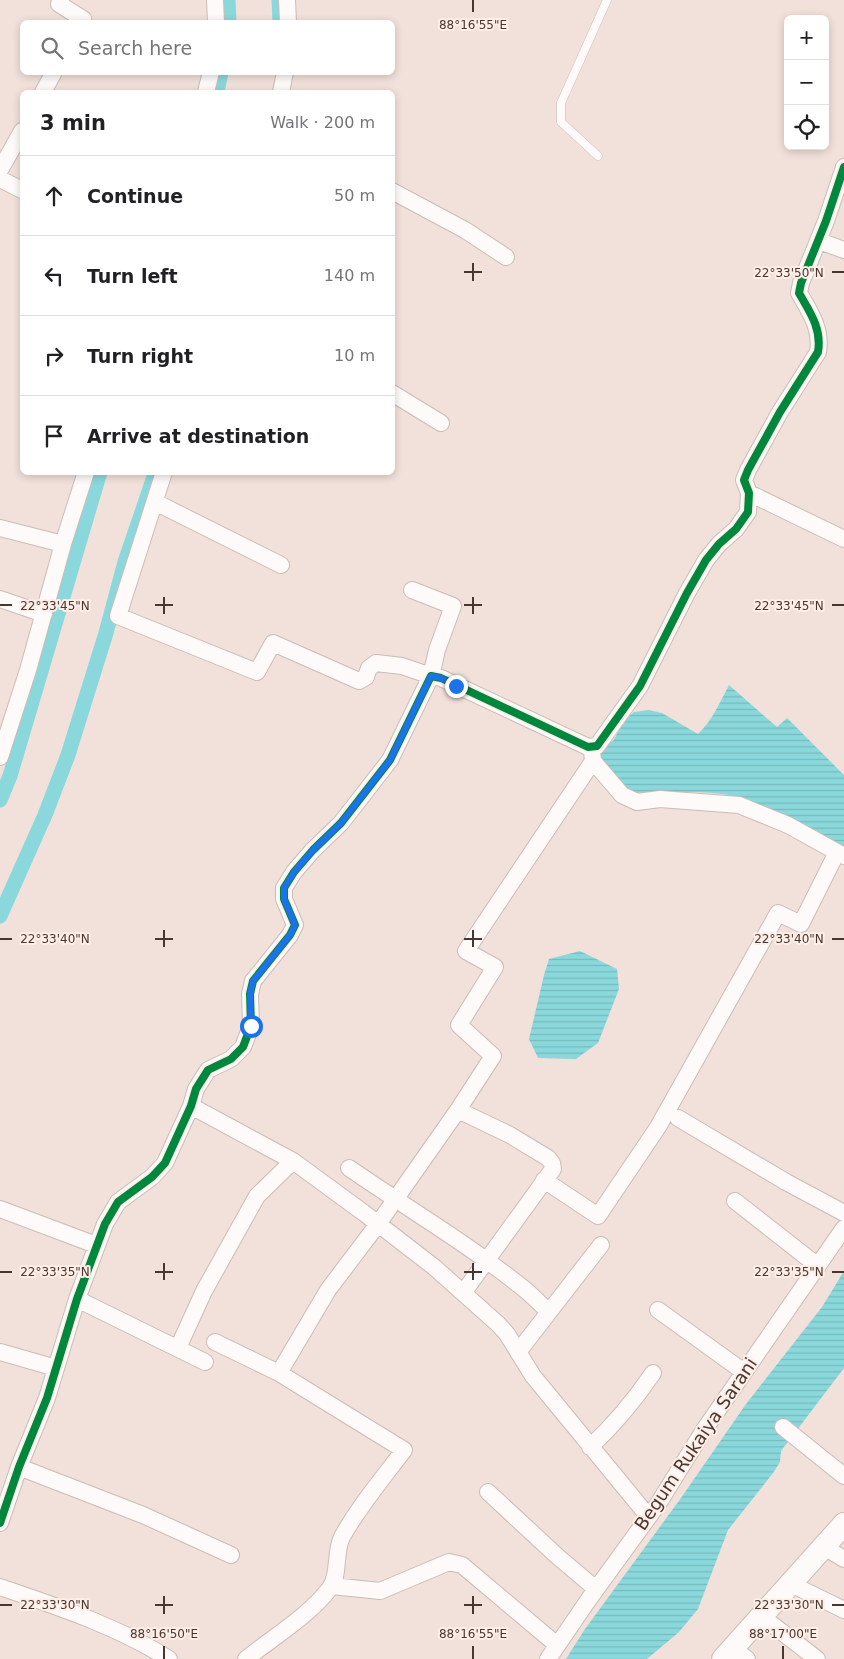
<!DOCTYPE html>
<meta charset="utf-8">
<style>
:root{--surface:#fff;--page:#f2f2f2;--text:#202124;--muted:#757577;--line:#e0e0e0}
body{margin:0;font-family:"DejaVu Sans",sans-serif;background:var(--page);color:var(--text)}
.controls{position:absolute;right:15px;top:15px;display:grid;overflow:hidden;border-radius:8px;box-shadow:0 2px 8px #0003}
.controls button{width:45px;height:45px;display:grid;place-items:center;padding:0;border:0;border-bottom:1px solid var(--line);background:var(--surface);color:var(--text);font:25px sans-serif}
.stop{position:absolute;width:15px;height:15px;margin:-11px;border:4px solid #1a73e8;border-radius:50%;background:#fff}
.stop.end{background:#1a73e8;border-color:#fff;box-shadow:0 1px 5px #0008}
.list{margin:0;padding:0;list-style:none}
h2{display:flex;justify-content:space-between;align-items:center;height:65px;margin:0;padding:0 20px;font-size:21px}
h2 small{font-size:16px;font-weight:400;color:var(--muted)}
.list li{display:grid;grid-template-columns:32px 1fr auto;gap:15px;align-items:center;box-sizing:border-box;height:80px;padding:0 20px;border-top:1px solid var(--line)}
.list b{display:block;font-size:19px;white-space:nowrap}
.list em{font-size:16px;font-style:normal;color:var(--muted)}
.icon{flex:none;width:28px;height:28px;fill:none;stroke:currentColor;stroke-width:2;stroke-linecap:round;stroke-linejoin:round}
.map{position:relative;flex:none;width:844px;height:1659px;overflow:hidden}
.search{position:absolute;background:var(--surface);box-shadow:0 2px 8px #0003;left:20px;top:20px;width:375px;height:55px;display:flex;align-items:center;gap:12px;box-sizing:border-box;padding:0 18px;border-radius:8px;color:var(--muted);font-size:19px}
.panel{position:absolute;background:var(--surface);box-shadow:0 2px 8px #0003;left:20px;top:90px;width:375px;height:385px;border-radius:8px}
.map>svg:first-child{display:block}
</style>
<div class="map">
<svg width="844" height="1659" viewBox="0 0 844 1659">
<defs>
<pattern id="water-rules" width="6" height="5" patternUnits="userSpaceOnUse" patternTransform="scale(1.25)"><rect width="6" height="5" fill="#8ad8db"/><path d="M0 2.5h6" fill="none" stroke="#78babc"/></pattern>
</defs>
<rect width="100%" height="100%" fill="#f2e1da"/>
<path fill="url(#water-rules)" d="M 729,685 L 777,727 L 787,718 L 844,775 L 844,850 C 811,831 778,809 741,798 C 721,792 697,792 676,792 C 663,791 638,797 627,789 C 616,781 607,768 598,758 L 606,744 L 613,741 L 625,720 L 634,712 L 649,710 L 662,713 L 698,734 C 712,721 720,702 729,685 Z
M 580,951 L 617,969 L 619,989 L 598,1043 L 576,1059 L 538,1058 L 529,1039 L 544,975 L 549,959 Z
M 844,1271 L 844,1368 L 781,1451 L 780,1462 L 773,1473 L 728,1530 L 698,1609 L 679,1632 L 647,1659 L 566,1659 L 585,1629 L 681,1498 L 746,1404 L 822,1307 Z"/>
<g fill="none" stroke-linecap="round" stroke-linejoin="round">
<path stroke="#8ad8db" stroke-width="15" d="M 228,0 L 229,22
M 279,0 L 280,22
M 217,92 L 221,72
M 0,800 L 10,776 L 100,472
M 0,916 L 45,815 L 68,755 L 106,633 L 125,562 L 155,474"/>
<defs>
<path id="service" d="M 598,156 L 561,122 L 561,103 L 607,0"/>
<path id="minor" d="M 61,0 L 59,4 L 83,19 L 82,22
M 215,0 L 216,22
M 287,0 L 288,22
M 43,92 L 54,72
M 206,92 L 211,72
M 281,92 L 285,72
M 0,170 L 22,131
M 0,179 L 22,190
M 392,191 L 465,230 L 506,257
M 819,241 L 844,250
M 392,393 L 441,423
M 164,472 L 118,616 L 257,672 L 273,643 L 359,681 L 366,677 L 369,668 L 376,663 L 402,666 L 431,676 L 437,650 L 453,606 L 412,590
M 749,493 L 844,539
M 155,502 L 281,565
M 0,528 L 63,544
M 0,599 L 44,614
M 592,751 L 593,761 L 622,795 L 637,802 L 660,799 L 739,805 L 788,825 L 844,856
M 0,757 L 28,670 L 63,544 L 86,472
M 191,1106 L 293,1161 L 364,1213 L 434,1267 L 498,1324 L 507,1334 L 533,1376 L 648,1516
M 458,1110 L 510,1135 L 548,1158 L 552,1163 L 553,1169 L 463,1293
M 678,1118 L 786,1182 L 844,1213
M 349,1168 C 407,1208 468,1244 523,1288 C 532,1295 540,1304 549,1312
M 544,1180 L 598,1216 L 658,1127 L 778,913 L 801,924 L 837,852
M 735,1201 L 818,1266
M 0,1209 L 96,1245
M 77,1299 L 205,1362
M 658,1310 L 744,1372
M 215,1342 L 279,1373 L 404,1450 C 383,1478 359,1506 342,1537 C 334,1553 340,1575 330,1588 C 310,1615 272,1638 246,1659
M 178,1348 L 204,1291 L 257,1196 L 293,1161
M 0,1352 L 56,1368
M 518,1352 L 601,1245
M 279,1373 L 328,1290 L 378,1224 L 458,1110 L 493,1056 L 459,1025 L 495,967 L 466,951 L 593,761
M 783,1427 L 844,1476
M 590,1447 C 615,1424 634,1401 653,1373
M 19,1467 L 143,1515 L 231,1555
M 488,1492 L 557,1556 L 596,1589
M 0,1523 L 19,1467 L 47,1398 L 77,1299 L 105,1224 L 118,1202 L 152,1177 L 165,1163 L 191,1106 L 196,1089 L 208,1070 L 231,1059 L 243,1047 L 251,1026 L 250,994 L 253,981 L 290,935 L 295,925 L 284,899 L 284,888 L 294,872 L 313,850 L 341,823 L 390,760 L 431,676 L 441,678 L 588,747 L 597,746 L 640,686 L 687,593 L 706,560 L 719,544 L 736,529 L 748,512 L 749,493 L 744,480 L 748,470 L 780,412 L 818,352 C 822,329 810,312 799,293 L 801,283 L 826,221 L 844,167
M 824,1547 L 844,1559
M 791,1584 L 844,1610
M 332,1586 L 380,1591 L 449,1562 L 462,1565 L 557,1645
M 0,1587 C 58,1607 117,1626 169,1659
M 761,1616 L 817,1659
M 733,1648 L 747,1659
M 548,1659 L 589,1599 L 658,1504 L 704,1430 L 844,1228"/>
<path id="secondary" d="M 723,1659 L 844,1524"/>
</defs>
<use href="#service" stroke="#cbbcb6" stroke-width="9"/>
<use href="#minor" stroke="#cbbcb6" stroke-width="18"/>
<use href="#secondary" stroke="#cbbcb6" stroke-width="24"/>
<use href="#service" stroke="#fdfaf9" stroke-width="8"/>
<use href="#minor" stroke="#fdfaf9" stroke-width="16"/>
<use href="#secondary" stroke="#fdfaf9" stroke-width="22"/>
<defs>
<path id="cycleway" d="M 0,1523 L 19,1467 L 47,1398 L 77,1299 L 105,1224 L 118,1202 L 152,1177 L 165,1163 L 191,1106 L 196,1089 L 208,1070 L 231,1059 L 243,1047 L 251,1026 L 250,994 L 253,981 L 290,935 L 295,925 L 284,899 L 284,888 L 294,872 L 313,850 L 341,823 L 390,760 L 431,676 L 441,678 L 588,747 L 597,746 L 640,686 L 687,593 L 706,560 L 719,544 L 736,529 L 748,512 L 749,493 L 744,480 L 748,470 L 780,412 L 818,352 C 822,329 810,312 799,293 L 801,283 L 826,221 L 844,167"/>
</defs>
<use href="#cycleway" stroke="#feeee7" stroke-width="11"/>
<use href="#cycleway" stroke="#00873e" stroke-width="8"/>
</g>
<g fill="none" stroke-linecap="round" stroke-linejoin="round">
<path stroke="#1a73e8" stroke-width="6" d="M 251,1026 L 250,994 L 253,981 L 290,935 L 295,925 L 284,899 L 284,888 L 294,872 L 313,850 L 341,823 L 390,760 L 431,676 L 441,678 L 456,686"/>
</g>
<path fill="none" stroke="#473731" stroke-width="2" d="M 473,0 L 473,12M 473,263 L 473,281M 464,272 L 482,272M 832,272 L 844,272M 164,597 L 164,614M 473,597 L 473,614M 0,605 L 12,605M 155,605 L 173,605M 464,605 L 482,605M 832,605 L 844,605M 164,930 L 164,947M 473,930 L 473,947M 0,939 L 12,939M 155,939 L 173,939M 464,939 L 482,939M 832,939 L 844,939M 164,1263 L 164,1280M 473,1263 L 473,1280M 0,1272 L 12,1272M 155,1272 L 173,1272M 464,1272 L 482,1272M 832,1272 L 844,1272M 164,1596 L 164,1614M 473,1596 L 473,1614M 0,1605 L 12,1605M 155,1605 L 173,1605M 464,1605 L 482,1605M 832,1605 L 844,1605M 164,1646 L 164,1659M 473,1646 L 473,1659M 783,1646 L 783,1659"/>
<g text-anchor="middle" stroke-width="4" stroke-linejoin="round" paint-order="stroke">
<g font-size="18" fill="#473731" stroke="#feeee7">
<text transform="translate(696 1444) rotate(-56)" y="6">Begum Rukaiya Sarani</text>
</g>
</g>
<g font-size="12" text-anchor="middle" fill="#473731" stroke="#feeee7" stroke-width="4" stroke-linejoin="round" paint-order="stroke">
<text x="473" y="29">88°16'55"E</text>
<text x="789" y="277">22°33'50"N</text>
<text x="55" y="610">22°33'45"N</text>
<text x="789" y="610">22°33'45"N</text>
<text x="55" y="943">22°33'40"N</text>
<text x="789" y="943">22°33'40"N</text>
<text x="55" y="1276">22°33'35"N</text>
<text x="789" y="1276">22°33'35"N</text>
<text x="55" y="1609">22°33'30"N</text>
<text x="789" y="1609">22°33'30"N</text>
<text x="164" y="1638">88°16'50"E</text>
<text x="473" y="1638">88°16'55"E</text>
<text x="783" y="1638">88°17'00"E</text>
</g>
</svg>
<div class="controls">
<button>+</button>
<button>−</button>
<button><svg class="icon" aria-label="locate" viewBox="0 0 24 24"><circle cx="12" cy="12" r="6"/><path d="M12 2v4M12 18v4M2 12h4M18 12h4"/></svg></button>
</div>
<div class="stop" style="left:251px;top:1026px"></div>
<div class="stop end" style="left:456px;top:686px"></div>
<div class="search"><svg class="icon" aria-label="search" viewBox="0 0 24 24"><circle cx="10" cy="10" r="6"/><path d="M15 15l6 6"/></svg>Search here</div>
<section class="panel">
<h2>3 min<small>Walk · 200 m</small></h2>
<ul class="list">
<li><svg class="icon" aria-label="ahead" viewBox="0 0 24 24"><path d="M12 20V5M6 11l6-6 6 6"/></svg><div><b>Continue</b></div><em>50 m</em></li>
<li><svg class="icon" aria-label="left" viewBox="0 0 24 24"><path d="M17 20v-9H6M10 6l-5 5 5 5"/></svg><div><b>Turn left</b></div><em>140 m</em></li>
<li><svg class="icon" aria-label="right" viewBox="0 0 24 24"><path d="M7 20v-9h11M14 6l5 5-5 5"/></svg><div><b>Turn right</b></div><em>10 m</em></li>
<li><svg class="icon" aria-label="arrive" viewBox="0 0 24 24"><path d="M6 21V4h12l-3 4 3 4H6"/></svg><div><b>Arrive at destination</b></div></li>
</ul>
</section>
</div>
